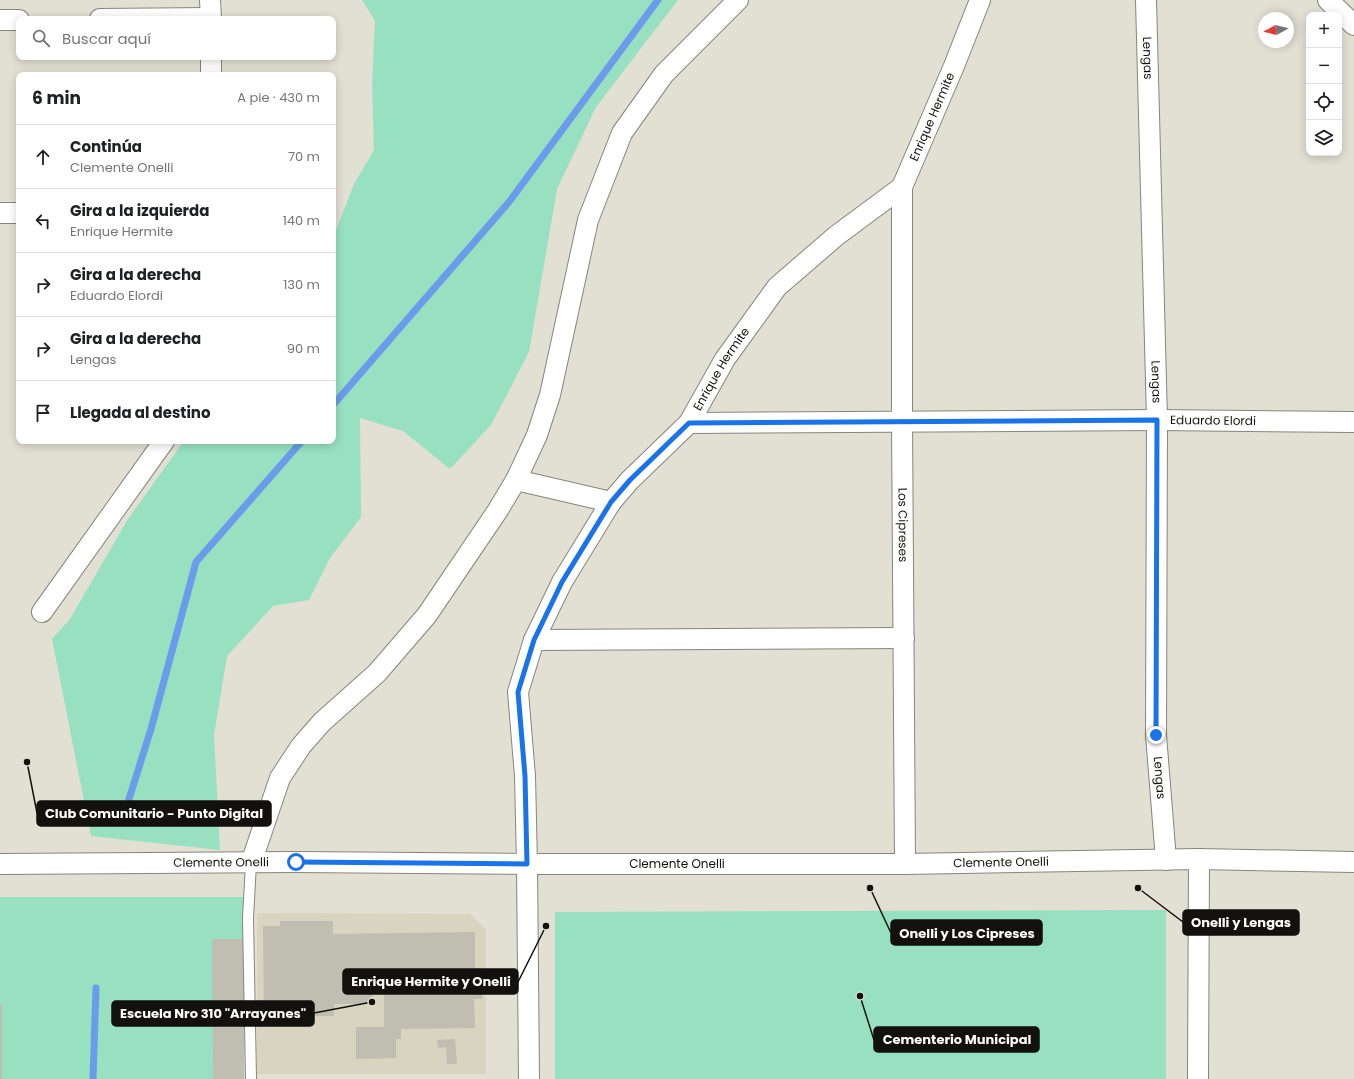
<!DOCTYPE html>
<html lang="es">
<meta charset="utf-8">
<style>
:root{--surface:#fff;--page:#f6f6f6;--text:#202124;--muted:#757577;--line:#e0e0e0}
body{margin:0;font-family:Poppins,sans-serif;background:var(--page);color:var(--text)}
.controls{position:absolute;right:12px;top:12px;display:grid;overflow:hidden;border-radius:8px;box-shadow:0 2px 10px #0003}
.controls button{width:36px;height:36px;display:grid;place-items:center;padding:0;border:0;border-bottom:1px solid var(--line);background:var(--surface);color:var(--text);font:20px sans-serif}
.compass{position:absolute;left:1258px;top:12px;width:36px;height:36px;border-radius:50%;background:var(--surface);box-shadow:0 2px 10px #0003;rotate:262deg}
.stop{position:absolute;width:12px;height:12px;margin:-9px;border:3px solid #1a73e8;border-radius:50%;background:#fff}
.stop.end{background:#1a73e8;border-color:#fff;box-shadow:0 1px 4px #0008}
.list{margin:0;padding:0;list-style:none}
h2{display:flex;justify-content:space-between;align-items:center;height:52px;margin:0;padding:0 16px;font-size:17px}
h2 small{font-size:13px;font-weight:400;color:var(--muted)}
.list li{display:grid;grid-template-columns:26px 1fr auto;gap:12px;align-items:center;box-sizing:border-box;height:64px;padding:0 16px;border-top:1px solid var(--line)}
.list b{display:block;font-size:15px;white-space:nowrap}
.list p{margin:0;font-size:13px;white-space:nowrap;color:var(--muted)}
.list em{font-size:13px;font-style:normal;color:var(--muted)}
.icon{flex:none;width:22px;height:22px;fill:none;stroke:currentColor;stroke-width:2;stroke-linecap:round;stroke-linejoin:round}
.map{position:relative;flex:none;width:1354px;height:1079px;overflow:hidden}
.search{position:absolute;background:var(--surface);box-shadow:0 2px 10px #0003;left:16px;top:16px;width:320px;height:44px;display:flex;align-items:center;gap:10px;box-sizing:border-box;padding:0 14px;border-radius:8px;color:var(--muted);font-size:15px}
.panel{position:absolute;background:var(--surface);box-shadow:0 2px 10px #0003;left:16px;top:72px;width:320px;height:372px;border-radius:8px}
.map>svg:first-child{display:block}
</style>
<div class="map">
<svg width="1354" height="1079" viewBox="0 0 1354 1079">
<rect width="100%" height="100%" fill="#e2dfd3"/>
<path fill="#d8d4c0" d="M 257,913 L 470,914 L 486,930 L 486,1074 L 257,1074 Z"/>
<path fill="#97e1c0" d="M 362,0 L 678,0 L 596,107 L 557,189 L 529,352 L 491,425 L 450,469 L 403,431 L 360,418 L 361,517 L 330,558 L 309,600 L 273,606 L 227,656 L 214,735 L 220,850 L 91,836 L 52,639 L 70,619 L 128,519 L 184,441 L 333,441 L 333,238 L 354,184 L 374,150 L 372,84 L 375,21 Z
M 0,897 L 245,897 L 244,939 L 244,1079 L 0,1079 Z
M 1166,910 L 1166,1079 L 555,1079 L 555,912 Z"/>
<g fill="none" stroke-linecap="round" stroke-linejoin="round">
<path stroke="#6a9ceb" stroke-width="7" d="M 333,405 L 509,202 L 658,0
M 129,799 L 151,729 L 196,562 L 302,441
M 93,1079 L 96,988"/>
</g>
<path fill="#c0bdb1" d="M 280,921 L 333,921 L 333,934 L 475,932 L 475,973 L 482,973 L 482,999 L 474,999 L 475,1028 L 401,1029 L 401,1039 L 396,1039 L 396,1058 L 356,1059 L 356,1027 L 384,1027 L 384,991 L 397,991 L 397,983 L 372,983 L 372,1004 L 334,1004 L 334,1016 L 278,1016 L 278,1012 L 264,1012 L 263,926 L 280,926 Z
M 212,939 L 244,939 L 244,1079 L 213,1079 Z
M 0,1004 L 2,1004 L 2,1079 L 0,1079 Z
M 455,1039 L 457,1064 L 447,1064 L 446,1047 L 438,1048 L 437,1040 Z"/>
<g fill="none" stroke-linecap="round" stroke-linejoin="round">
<defs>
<path id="lane" d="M 251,863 L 248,918 L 251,1079"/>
<g id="street">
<path d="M 210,0 L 211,19"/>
<path id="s1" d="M 1146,0 L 1157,420 L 1156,735 L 1166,860"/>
<path d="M 1328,0 L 1354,25"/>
<path d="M 100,19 L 211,18"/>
<path d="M 0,20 L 19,20"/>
<path d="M 211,57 L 211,75"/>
<path id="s2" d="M 902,187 L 902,421 L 905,864"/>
<path d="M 0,213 L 19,213"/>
<path id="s3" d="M 689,423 L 1157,420 L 1354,422"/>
<path d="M 516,480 L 611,502"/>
<path d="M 42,612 L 164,441"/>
<path d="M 534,640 L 904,638"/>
<path d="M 251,863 L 280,778 L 301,746 L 322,722 L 377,673 L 427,615 L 498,510 L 516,480 L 537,435 L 550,395 L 588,220 L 622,133 L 664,74 L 738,0"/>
<path id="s4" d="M 0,864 L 296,862 L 527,864 L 905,864 L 1199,859 L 1354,862"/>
<path id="s5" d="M 529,1079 L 527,864 L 525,776 L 518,692 L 534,640 L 562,582 L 611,502 L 630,480 L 689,423 L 725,359 L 777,287 L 836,236 L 902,187 L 954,66 L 980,0"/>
<path d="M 1198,1079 L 1199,859"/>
</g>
</defs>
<use href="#lane" stroke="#88857a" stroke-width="12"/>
<use href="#street" stroke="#88857a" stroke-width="22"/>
<use href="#lane" stroke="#fff" stroke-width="10"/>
<use href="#street" stroke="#fff" stroke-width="20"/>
</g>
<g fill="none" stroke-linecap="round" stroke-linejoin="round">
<path stroke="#1a73e8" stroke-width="5" d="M 296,862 L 527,864 L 525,776 L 518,692 L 534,640 L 562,582 L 611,502 L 630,480 L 689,423 L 1157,420 L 1156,735"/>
</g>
<g text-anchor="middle" stroke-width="3" stroke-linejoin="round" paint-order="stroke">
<g font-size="12" fill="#12110d" stroke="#e2dfd3">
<text dy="4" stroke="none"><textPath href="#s1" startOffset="58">Lengas</textPath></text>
<text dy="4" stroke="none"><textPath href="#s5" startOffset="1110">Enrique Hermite</textPath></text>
<text dy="4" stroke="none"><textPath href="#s5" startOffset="774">Enrique Hermite</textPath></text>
<text dy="4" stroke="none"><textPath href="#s1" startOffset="382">Lengas</textPath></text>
<text dy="4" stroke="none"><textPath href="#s3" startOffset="524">Eduardo Elordi</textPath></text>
<text dy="4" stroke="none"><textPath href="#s2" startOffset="338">Los Cipreses</textPath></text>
<text dy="4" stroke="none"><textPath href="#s1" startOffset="778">Lengas</textPath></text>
<text dy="4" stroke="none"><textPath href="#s4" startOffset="1001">Clemente Onelli</textPath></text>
<text dy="4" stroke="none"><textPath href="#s4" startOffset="221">Clemente Onelli</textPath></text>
<text dy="4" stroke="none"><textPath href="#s4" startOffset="677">Clemente Onelli</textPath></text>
</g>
</g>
<path fill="none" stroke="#12110d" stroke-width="1.5" d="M27 762L37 813M1138 888L1183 922M870 888L891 933M546 926L518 982M372 1002L314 1013M860 996L874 1040"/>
<g fill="#12110d" stroke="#e2dfd3" stroke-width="1.5">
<circle cx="27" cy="762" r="4"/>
<circle cx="1138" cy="888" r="4"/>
<circle cx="870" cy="888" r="4"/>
<circle cx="546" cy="926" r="4"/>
<circle cx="372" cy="1002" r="4"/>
<circle cx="860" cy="996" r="4"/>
</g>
<g fill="#12110d" stroke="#12110d" stroke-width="1.5">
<rect x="37" y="801" width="234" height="25" rx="4"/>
<rect x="1183" y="910" width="116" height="25" rx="4"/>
<rect x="891" y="920" width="151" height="25" rx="4"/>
<rect x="343" y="969" width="175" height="25" rx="4"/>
<rect x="112" y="1001" width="202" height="25" rx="4"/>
<rect x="874" y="1027" width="165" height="25" rx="4"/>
</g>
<g font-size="13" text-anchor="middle" font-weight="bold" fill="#fff">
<text x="154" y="818">Club Comunitario - Punto Digital</text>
<text x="1241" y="927">Onelli y Lengas</text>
<text x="967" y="938">Onelli y Los Cipreses</text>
<text x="431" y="986">Enrique Hermite y Onelli</text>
<text x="213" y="1018">Escuela Nro 310 "Arrayanes"</text>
<text x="957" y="1044">Cementerio Municipal</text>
</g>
</svg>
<div class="controls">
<button>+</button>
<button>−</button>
<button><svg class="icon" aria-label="locate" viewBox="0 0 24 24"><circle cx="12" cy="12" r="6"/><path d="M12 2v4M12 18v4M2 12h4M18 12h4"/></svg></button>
<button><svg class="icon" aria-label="layers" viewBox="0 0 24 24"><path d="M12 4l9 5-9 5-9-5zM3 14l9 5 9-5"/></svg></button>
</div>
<svg class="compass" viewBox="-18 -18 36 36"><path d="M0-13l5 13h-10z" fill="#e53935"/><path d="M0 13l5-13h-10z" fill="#757577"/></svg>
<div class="stop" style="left:296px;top:862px"></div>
<div class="stop end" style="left:1156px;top:735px"></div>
<div class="search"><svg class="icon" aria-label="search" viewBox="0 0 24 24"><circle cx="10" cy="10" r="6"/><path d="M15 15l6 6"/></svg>Buscar aquí</div>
<section class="panel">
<h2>6 min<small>A pie · 430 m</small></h2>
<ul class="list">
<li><svg class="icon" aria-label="ahead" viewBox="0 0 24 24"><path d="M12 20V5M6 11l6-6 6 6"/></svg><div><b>Continúa</b><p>Clemente Onelli</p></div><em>70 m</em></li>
<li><svg class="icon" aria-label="left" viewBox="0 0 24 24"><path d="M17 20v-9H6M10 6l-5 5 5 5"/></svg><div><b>Gira a la izquierda</b><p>Enrique Hermite</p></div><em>140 m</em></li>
<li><svg class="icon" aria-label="right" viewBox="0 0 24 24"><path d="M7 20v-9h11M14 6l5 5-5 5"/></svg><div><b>Gira a la derecha</b><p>Eduardo Elordi</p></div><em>130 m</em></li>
<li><svg class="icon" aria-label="right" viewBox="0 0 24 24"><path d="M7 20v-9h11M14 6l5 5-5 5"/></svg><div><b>Gira a la derecha</b><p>Lengas</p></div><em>90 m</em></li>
<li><svg class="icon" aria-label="arrive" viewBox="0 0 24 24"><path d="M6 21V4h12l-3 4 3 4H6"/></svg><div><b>Llegada al destino</b></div></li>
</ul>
</section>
</div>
